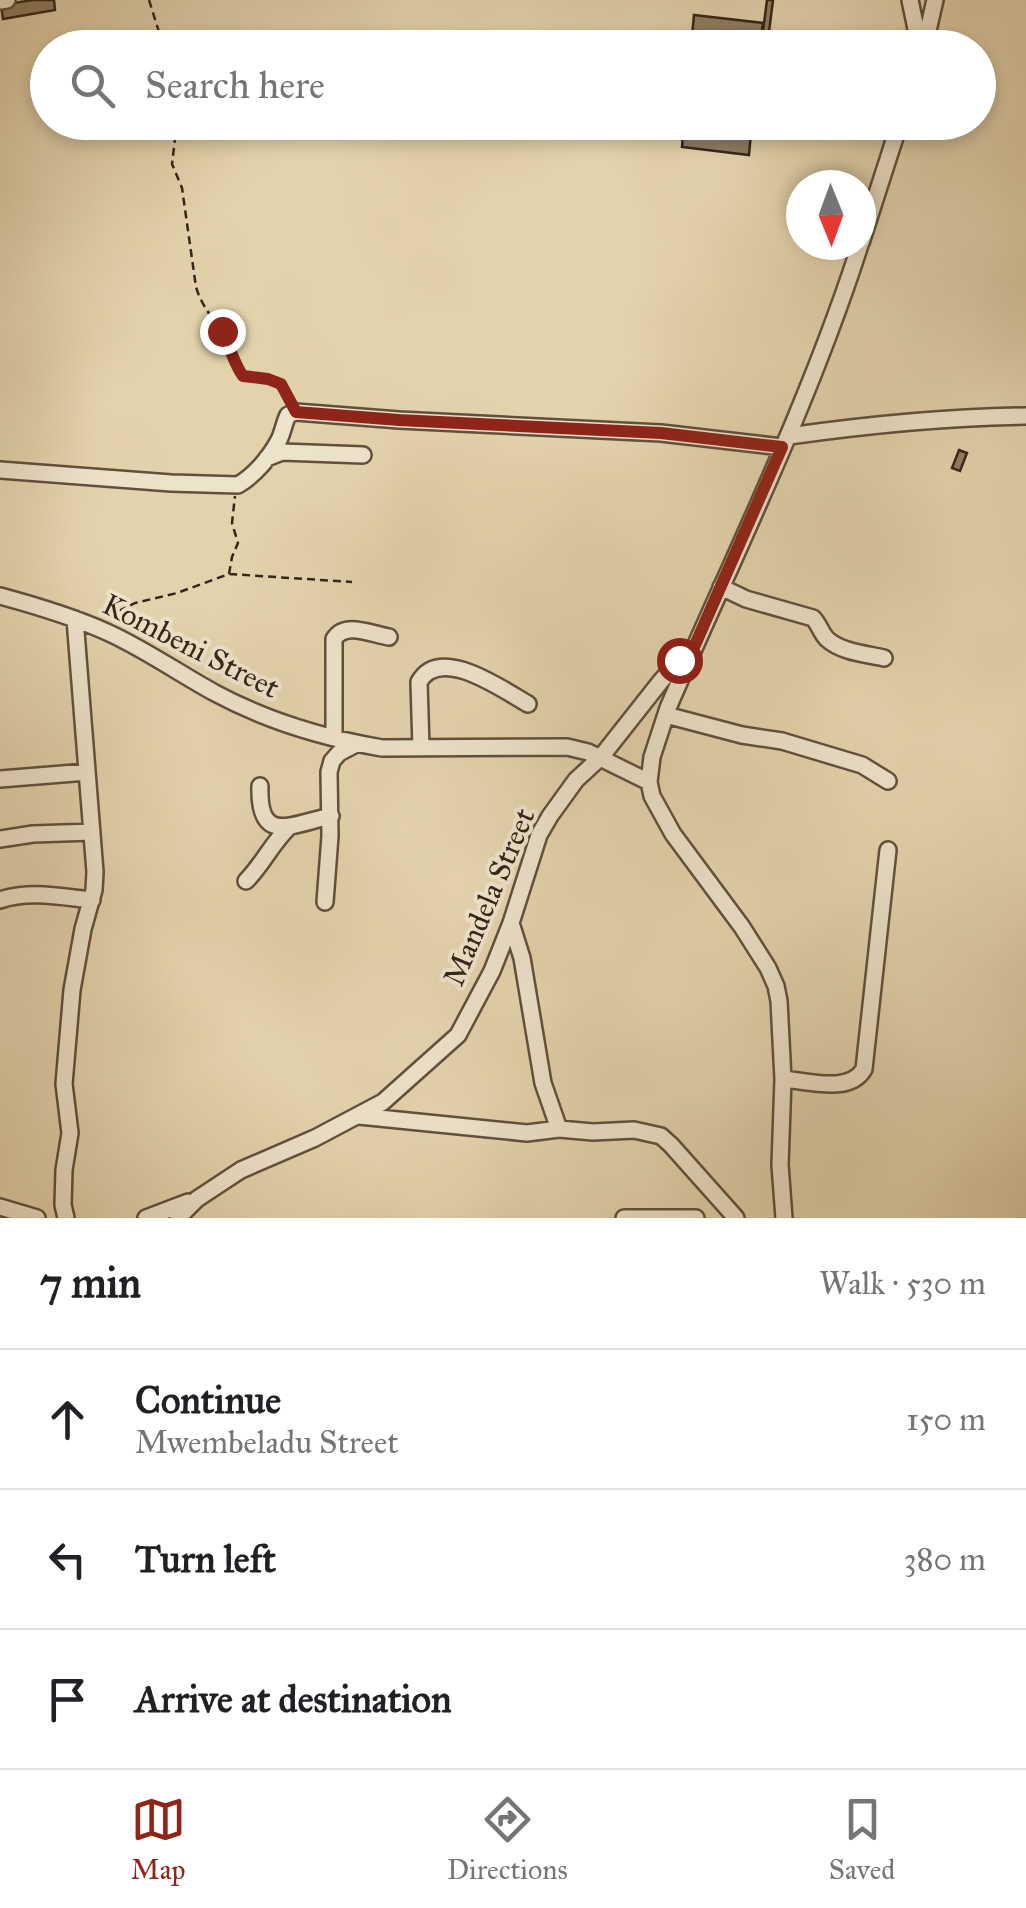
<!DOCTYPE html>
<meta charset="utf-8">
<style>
:root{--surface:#fff;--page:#f6f6f6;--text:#202124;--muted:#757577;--line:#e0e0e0;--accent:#8f2418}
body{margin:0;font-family:"IM FELL Great Primer",serif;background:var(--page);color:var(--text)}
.compass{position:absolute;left:786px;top:170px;width:90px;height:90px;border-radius:50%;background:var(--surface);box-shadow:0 5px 15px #0003;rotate:179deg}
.stop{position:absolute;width:30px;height:30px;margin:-22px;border:8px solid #8f2418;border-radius:50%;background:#fff}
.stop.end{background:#8f2418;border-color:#fff;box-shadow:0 2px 10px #0008}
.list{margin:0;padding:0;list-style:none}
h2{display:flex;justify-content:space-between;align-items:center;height:130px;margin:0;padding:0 40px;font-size:42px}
h2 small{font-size:32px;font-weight:400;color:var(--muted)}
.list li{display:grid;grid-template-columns:65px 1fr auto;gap:30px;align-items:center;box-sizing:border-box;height:140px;padding:0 40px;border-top:2px solid var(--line)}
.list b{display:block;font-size:38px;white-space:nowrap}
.list p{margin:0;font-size:32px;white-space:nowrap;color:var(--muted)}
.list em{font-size:32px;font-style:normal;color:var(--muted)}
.icon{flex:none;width:55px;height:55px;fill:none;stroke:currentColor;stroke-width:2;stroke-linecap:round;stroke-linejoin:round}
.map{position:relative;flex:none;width:1026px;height:1218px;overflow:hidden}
.search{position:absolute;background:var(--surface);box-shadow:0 5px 15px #0003;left:30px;right:30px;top:30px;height:110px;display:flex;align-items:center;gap:25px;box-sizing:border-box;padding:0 35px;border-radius:55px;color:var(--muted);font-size:38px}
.sheet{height:550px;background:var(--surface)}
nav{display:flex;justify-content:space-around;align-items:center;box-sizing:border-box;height:140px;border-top:2px solid var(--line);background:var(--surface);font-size:28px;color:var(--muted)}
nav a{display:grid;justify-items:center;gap:5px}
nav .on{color:var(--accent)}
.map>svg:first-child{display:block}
</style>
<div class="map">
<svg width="1026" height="1218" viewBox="0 0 1026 1218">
<rect width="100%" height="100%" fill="#e3d3ad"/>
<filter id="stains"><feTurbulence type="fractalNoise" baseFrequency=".002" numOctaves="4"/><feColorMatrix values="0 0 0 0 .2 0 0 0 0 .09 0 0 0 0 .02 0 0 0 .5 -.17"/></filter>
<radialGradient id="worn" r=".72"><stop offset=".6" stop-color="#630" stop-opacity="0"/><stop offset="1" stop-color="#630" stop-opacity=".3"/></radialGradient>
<path fill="#8f7f65" stroke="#342518" stroke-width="2.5" d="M 33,0 L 54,0 L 55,10 L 3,19 L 1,5 Z
M 767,0 L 773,0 L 768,40 L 762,39 Z
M 694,15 L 763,23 L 760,44 L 692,36 Z
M 684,122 L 701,122 L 700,135 L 732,138 L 734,122 L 752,122 L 749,155 L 682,147 Z
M 959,450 L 967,453 L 960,471 L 952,468 Z"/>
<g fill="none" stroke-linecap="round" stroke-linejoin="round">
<defs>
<path id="minor" d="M 910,0 L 920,48
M 0,1 L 7,0
M 924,48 L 935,0
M 861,243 L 900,122
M 789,436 C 867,425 947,417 1026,416
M 267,458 L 282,452 L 363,455
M 0,470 L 171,483 L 238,485 C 255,475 270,457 279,440 C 283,432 284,423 288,415 L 296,412 L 399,420 L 661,433 L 782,447
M 721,587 L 746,599 L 813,618 C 819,624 821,633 827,639 C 841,652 866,654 884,658
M 0,596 C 37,606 74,617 109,633 C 146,650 180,674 215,693 C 267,721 324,738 382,748 L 567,747 L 588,752 L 649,782
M 666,715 L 742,735 L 782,741 L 862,765 L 888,781
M 334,738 L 334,639 C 345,621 371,634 389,637
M 421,748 L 419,682 C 440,644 503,690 528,704
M 0,779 L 87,772
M 260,786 C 258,846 292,824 331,816
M 0,839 L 33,834 L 92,832
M 246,881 C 263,864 272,843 289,827
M 0,900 C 29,890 62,897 92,900
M 325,902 L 330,836 L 329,772 L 332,761 L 339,753 L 356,744
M 511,923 L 522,958 L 543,1083 L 559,1129
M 783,1079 C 808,1081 850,1094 864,1069 L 888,850
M 359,1116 L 527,1133 L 559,1129 L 593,1132 L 634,1130 L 661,1136 L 671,1145 L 736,1218
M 0,1207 L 37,1218
M 66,1218 L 63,1205 L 64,1170 L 70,1133 L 64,1084 L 72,990 L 83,929 L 94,890 L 95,872 L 75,619
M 146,1218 L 188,1202
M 178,1218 L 197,1199 L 241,1170 L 315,1138 L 383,1102 L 458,1035 L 492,971 L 511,923 L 539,835 L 550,816 L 576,780 L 601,757 L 661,681 L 687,652
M 624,1218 L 696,1218
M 784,1218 L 780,1165 L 783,1079 L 779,1001 L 776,986 L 768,968 L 742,927 L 673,834 L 652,796 L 649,782 L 652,757 L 668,708 C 734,555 809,404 860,245"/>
</defs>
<use href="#minor" stroke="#60503d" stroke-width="20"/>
<path stroke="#342518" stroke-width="2.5" stroke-dasharray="8 5" stroke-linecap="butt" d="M 149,0 L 164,48
M 177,122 L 172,164 L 182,188 L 196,287 C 203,312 224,329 233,353 C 237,362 236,368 243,376 L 268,379 L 281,384 L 290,401
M 229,574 L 232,557 L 238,543 L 232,523 L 235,496
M 107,617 L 135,603 L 177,593 L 229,574 L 352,582"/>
<use href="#minor" stroke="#ede2ca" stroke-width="15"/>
</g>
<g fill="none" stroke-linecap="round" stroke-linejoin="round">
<path stroke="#8f2418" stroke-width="12" d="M 222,331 C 229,345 235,366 243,376 L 268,379 L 281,384 L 296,412 L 399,420 L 661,433 L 782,447 L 695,645 L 679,660"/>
</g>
<g text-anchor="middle" stroke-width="8" stroke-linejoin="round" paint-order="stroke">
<g font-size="30" fill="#342518" stroke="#ede2ca">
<text transform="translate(191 646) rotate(27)" y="10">Kombeni Street</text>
<text transform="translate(489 897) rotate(-67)" y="10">Mandela Street</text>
</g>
</g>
<rect width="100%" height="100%" filter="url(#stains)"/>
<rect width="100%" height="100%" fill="url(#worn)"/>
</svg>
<svg class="compass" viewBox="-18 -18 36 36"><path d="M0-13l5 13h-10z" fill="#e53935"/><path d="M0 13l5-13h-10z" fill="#757577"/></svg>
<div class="stop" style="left:679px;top:660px"></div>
<div class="stop end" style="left:222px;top:331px"></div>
<div class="search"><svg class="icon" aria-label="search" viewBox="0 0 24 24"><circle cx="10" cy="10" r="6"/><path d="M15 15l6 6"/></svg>Search here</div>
</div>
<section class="sheet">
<h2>7 min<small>Walk · 530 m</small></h2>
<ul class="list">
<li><svg class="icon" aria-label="ahead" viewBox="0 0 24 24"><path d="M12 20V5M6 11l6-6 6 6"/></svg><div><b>Continue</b><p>Mwembeladu Street</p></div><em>150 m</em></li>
<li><svg class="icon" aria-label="left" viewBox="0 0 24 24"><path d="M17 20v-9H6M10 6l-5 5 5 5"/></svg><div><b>Turn left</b></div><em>380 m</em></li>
<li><svg class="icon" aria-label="arrive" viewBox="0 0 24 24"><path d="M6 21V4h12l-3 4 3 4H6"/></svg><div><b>Arrive at destination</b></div></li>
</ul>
</section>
<nav>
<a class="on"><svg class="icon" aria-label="map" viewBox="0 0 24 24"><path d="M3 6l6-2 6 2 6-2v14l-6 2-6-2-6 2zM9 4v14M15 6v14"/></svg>Map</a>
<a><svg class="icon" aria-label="directions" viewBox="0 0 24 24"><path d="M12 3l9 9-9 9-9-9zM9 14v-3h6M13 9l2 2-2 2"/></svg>Directions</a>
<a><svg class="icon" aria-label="saved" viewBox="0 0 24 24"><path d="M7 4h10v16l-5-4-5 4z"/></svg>Saved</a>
</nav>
